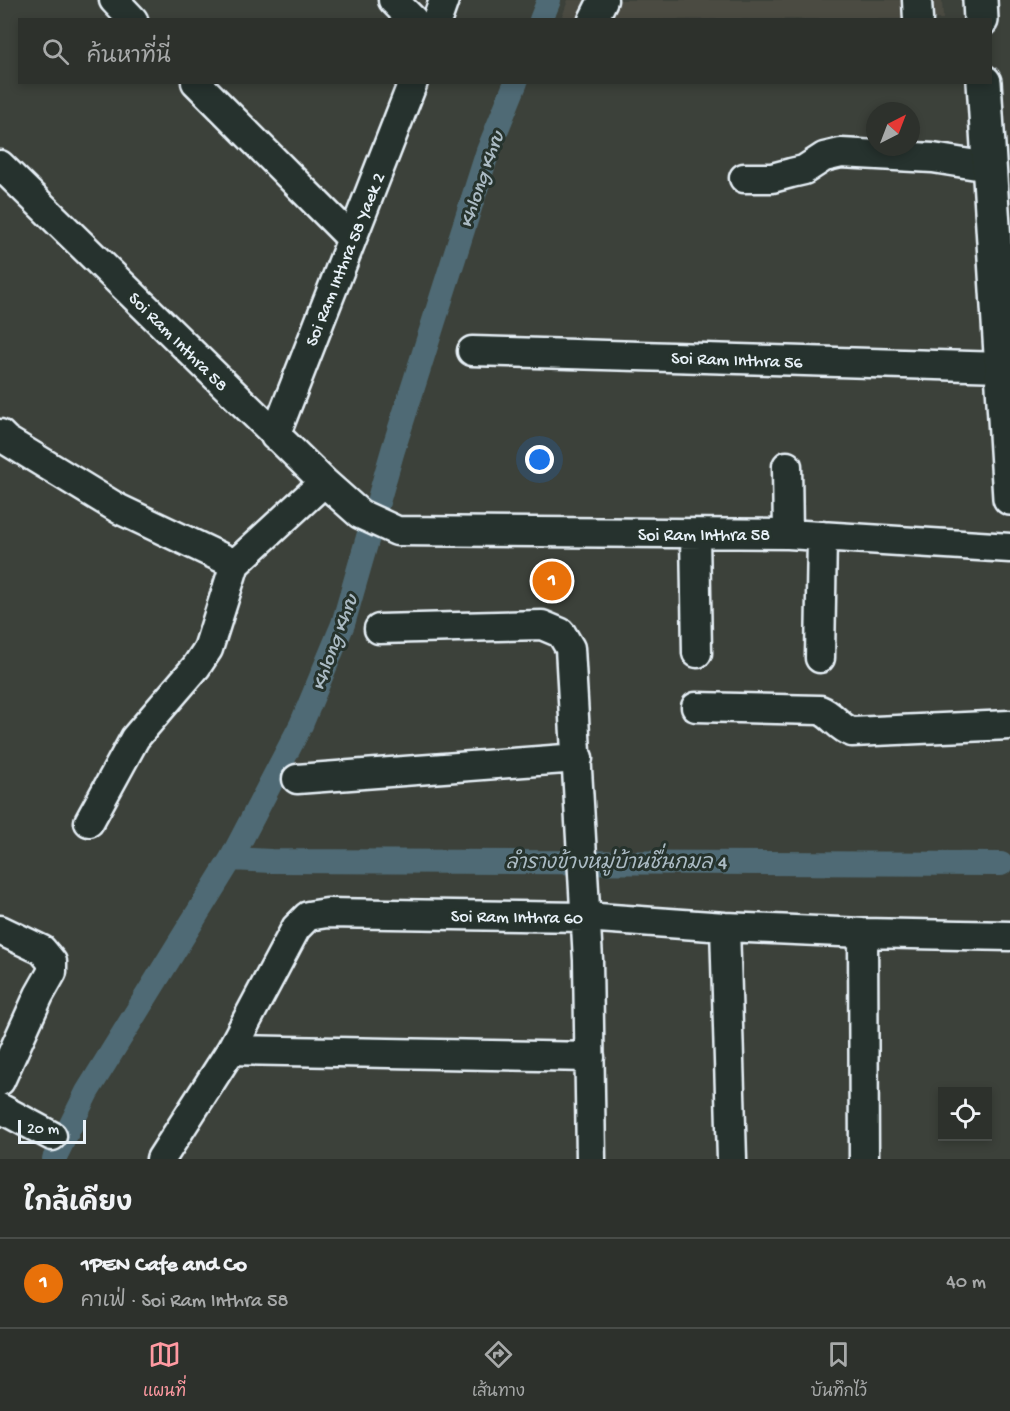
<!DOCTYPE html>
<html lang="th">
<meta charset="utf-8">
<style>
:root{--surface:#2d312c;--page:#393d38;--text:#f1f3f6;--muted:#a7a9a9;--line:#484c48;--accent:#ff9aa2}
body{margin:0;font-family:"Gochi Hand","Playpen Sans Thai",sans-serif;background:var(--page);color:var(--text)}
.controls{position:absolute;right:18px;bottom:18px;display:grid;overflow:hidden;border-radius:0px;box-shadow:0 3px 9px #0003}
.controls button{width:54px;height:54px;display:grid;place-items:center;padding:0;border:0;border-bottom:2px solid var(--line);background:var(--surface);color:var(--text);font:30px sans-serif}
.compass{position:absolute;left:866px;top:102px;width:54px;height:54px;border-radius:50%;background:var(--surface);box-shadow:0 3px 9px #0003;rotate:42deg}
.scale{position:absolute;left:18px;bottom:15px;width:68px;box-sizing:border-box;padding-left:6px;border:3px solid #e8f1f8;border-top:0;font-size:16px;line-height:21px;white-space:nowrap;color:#e8f1f8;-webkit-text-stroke:4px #26332d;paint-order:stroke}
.you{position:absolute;left:540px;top:460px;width:21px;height:21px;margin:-15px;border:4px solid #fff;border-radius:50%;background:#1a73e8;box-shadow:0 0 0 9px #1a73e833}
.badge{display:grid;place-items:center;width:39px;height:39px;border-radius:50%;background:var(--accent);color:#fff;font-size:20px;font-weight:700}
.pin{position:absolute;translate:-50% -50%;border:3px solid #fff;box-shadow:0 2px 6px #0006}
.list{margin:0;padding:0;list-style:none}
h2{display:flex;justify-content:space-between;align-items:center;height:78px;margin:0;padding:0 24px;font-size:26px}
h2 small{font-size:20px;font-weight:400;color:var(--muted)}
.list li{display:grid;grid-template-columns:39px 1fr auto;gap:18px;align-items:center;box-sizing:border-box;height:90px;padding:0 24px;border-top:2px solid var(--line)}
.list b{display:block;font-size:22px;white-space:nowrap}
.list p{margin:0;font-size:20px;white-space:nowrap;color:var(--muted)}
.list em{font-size:20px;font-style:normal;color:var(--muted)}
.icon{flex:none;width:33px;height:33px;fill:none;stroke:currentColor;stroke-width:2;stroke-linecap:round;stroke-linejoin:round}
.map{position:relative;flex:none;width:1010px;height:1159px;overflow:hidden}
.search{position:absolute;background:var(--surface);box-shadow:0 3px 9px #0003;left:18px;right:18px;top:18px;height:66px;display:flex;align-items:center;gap:15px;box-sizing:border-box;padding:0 21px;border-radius:0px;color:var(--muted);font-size:22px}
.sheet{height:168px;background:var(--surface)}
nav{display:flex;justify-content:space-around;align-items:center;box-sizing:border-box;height:84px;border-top:2px solid var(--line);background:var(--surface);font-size:16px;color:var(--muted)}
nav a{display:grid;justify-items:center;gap:3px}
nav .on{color:var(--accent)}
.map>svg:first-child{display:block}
</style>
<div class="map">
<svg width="1010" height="1159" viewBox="0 0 1010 1159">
<rect width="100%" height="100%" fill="#3c413a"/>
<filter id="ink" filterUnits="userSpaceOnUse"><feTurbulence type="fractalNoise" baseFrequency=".0167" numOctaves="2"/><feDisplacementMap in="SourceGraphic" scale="12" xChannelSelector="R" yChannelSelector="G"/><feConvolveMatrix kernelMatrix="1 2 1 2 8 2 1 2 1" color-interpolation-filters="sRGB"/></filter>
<g filter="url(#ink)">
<path fill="#4b4b43" d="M 568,0 L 942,0 L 943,19 L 561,20 Z"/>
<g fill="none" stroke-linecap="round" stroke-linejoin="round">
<path stroke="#4f6b75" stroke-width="24" d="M 541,20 L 549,0
M 231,859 L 271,861 L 1001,864
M 54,1159 L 87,1092 L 231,859 L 301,725 L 343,624 L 393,450 L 488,151 L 516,82"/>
<defs>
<path id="minor" d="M 114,0 L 133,20
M 393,0 L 413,20
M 917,0 L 918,20
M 437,20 L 444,0
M 593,20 L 603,0
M 196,82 L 351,238
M 0,165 L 324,482 L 360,514 L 397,531 L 788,534 L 1010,548
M 744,178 L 772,178 L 791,173 L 804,170 L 824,157 L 841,153 L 933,158 L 989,167
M 472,351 L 1002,367
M 0,434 L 6,440 L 119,509 L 235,564
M 275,436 L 413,82
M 787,466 L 788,534
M 695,534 L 697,653
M 379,629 L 542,625 L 561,633 L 570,648 L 588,960 L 591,1159
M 820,658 L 822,536
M 696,707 L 820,710 C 833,715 839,728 852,732 L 1010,725
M 297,779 L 578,758
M 89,822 L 135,738 L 196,667 L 208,649 L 235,564 L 324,482
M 725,927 L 732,1159
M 0,930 L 42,950 L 52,962 L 52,972 L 39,995 L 0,1081
M 863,933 L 864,1159
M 231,1050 L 590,1057
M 0,1108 L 52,1136
M 161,1159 L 231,1050 L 296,928 L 308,916 L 327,913 L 584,917 L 725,927 L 863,933 L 1010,936"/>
<path id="major" d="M 980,0 L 981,20
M 984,82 L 1010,498"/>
</defs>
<use href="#minor" stroke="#e8f1f8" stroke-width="33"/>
<use href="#major" stroke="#e8f1f8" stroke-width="38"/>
<use href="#minor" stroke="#26332d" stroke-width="28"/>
<use href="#major" stroke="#26332d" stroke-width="33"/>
</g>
</g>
<g text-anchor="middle" stroke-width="6" stroke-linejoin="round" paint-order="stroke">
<g font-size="18" fill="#e8f1f8" stroke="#26332d">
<text transform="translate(344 259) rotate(-68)" y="6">Soi Ram Inthra 58 Yaek 2</text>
<text transform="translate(179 341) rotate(45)" y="6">Soi Ram Inthra 58</text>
<text transform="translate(737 359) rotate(2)" y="6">Soi Ram Inthra 56</text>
<text x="704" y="540">Soi Ram Inthra 58</text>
<text transform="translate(517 916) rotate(1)" y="6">Soi Ram Inthra 60</text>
</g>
<g font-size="20" font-style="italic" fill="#abbbc4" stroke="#26332d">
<text transform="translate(480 179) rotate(-71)" y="7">Khlong Khru</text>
<text transform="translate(333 642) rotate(-70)" y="7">Khlong Khru</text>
<text x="616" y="868">ลำรางข้างหมู่บ้านชื่นกมล 4</text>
</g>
</g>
</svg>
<div class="controls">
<button><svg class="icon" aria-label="locate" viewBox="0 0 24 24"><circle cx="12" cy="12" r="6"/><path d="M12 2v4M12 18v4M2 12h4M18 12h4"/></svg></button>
</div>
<svg class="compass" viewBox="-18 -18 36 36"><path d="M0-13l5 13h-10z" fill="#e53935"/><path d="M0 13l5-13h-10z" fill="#a7a9a9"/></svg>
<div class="scale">20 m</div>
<div class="you"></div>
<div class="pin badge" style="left:552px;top:581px;background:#e8710a">1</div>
<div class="search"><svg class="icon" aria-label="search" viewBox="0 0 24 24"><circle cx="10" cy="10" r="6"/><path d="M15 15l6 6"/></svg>ค้นหาที่นี่</div>
</div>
<section class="sheet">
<h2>ใกล้เคียง<small></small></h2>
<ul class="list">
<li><span class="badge" style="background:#e8710a">1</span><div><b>1PEN Cafe and Co</b><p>คาเฟ่ · Soi Ram Inthra 58</p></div><em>40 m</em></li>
</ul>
</section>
<nav>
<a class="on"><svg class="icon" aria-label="map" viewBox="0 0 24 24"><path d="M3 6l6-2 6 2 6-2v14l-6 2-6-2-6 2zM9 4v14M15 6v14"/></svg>แผนที่</a>
<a><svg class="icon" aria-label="directions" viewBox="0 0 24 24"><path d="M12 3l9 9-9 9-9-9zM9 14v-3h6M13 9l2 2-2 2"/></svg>เส้นทาง</a>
<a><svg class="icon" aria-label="saved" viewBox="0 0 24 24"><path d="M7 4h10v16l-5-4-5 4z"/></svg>บันทึกไว้</a>
</nav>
